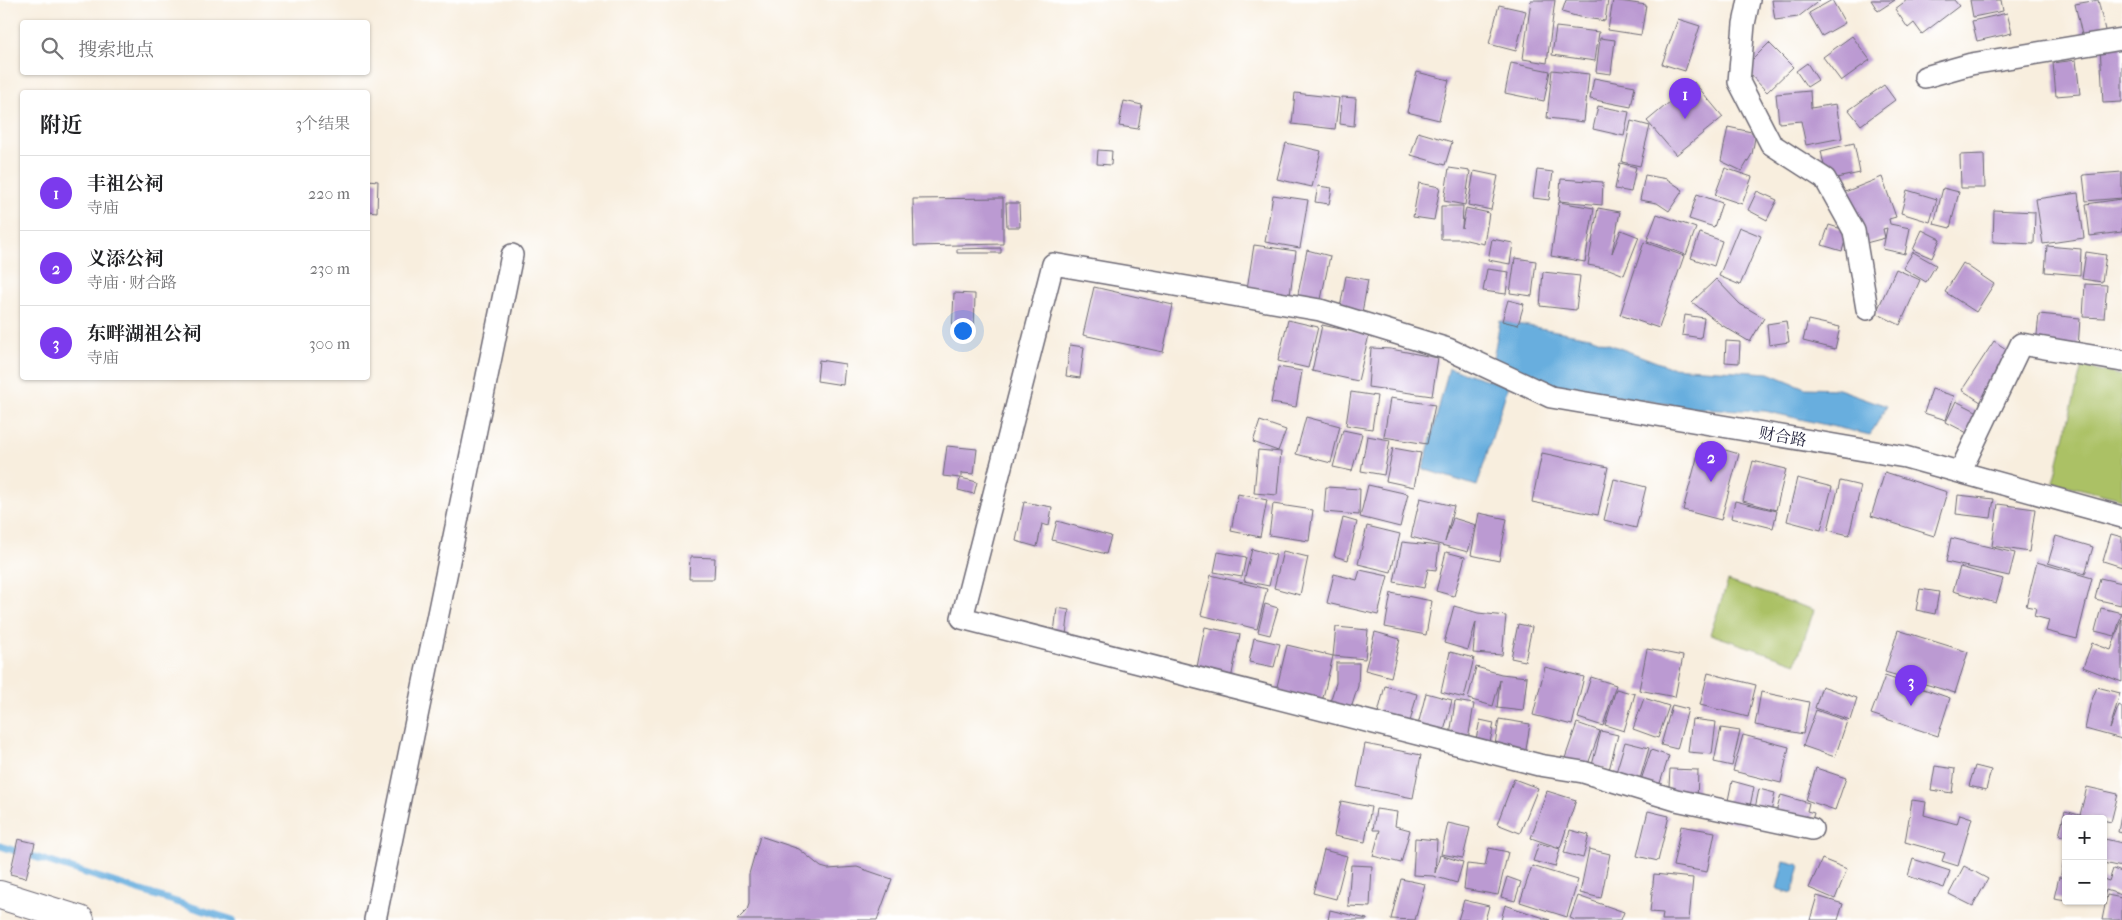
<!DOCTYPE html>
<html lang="zh">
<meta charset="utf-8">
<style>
:root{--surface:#fff;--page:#f6f6f6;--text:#202124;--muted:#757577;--line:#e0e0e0;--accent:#7c3aed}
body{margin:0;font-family:"IM FELL French Canon","Noto Serif SC",serif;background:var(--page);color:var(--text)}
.controls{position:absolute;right:15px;bottom:15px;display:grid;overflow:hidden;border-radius:5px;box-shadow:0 1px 4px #0004}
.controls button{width:45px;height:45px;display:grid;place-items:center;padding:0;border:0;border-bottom:1px solid var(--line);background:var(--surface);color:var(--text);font:25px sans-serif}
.you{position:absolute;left:962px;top:330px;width:18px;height:18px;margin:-12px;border:4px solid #fff;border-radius:50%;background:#1a73e8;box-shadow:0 0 0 8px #1a73e833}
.badge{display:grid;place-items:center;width:32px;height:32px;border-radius:50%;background:var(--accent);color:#fff;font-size:16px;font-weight:700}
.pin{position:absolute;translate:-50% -41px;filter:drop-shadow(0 1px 2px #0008)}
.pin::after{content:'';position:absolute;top:26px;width:18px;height:15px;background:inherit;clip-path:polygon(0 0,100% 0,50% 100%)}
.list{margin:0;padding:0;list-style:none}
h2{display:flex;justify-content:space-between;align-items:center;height:65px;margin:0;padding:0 20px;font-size:21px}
h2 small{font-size:16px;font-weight:400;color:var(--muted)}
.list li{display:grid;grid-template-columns:32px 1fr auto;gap:15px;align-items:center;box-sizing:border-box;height:75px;padding:0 20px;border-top:1px solid var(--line)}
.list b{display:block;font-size:19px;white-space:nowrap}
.list p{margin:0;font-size:16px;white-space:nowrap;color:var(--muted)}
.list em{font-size:16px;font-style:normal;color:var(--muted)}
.icon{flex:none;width:28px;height:28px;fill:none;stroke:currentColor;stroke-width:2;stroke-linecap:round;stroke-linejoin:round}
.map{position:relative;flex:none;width:2122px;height:920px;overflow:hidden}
.search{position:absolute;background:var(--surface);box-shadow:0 1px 4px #0004;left:20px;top:20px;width:350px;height:55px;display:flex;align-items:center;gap:12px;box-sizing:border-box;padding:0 18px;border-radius:5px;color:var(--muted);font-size:19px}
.panel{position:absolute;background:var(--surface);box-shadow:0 1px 4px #0004;left:20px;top:90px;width:350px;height:290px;border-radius:5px}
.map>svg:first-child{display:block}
</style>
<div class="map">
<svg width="2122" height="920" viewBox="0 0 2122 920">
<rect width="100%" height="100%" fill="#fff"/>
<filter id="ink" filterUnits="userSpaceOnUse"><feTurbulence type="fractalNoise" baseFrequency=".02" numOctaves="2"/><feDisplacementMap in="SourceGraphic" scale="10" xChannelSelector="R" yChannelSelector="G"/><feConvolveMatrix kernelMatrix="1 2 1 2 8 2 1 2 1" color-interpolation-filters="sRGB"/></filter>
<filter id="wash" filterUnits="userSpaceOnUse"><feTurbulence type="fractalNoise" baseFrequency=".0096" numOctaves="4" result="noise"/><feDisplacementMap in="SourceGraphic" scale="20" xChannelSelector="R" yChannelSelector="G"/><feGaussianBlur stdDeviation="1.12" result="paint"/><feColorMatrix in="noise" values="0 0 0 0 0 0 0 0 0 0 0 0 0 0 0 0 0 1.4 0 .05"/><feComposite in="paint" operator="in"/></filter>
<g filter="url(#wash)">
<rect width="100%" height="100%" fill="#f8eede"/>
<path fill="#abc165" stroke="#667250" d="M 2082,366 L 2122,376 L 2122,499 L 2053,482 Z
M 1728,581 L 1814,610 L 1796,663 L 1710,634 Z"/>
<path fill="#67aede" stroke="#44688c" d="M 1500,321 L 1590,337 L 1670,367 L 1769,373 L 1805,388 L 1839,389 L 1887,406 L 1870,435 L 1765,411 L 1695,408 L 1560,388 L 1493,359 Z
M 1449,368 L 1508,386 L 1477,486 L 1423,469 Z
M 1784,861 L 1800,865 L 1793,893 L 1777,889 Z"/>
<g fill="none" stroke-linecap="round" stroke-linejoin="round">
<path stroke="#67aede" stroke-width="7" d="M 0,846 L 233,920"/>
</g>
<g id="blocks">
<path fill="#bb9ad2" d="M 1531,0 L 1555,0 L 1547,63 L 1523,59 Z
M 1566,0 L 1608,0 L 1605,21 L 1579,17 L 1562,12 Z
M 1613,0 L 1646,5 L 1641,35 L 1608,30 Z
M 1772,0 L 1820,0 L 1798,17 L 1775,20 Z
M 1832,0 L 1845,23 L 1822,36 L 1809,13 Z
M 1871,0 L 1895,0 L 1878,11 Z
M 1907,0 L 1954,0 L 1959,6 L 1922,34 L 1914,23 L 1908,28 L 1895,9 Z
M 1970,0 L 2001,0 L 2003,11 L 1973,17 Z
M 2098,0 L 2107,39 L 2084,44 L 2075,4 Z
M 1499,5 L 1526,11 L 1516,51 L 1489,44 Z
M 2007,13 L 2012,33 L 1977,41 L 1972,21 Z
M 1678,19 L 1700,26 L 1685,71 L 1662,64 Z
M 1556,27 L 1599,32 L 1595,61 L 1552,55 Z
M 1852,36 L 1870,60 L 1841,81 L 1823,57 Z
M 1600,38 L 1615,40 L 1611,74 L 1596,72 Z
M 1769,43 L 1793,67 L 1767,92 L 1744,68 Z
M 2122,44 L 2122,102 L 2103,103 L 2100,45 Z
M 2076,60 L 2080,94 L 2056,96 L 2053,63 Z
M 1511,63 L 1550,71 L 1544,101 L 1505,93 Z
M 1807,63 L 1818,80 L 1807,87 L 1796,71 Z
M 1552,70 L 1589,74 L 1584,122 L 1547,118 Z
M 1417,72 L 1449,80 L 1439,120 L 1407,112 Z
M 1594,78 L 1635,86 L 1631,107 L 1590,99 Z
M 1694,82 L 1723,117 L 1676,155 L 1647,121 Z
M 1884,85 L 1895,100 L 1861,125 L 1849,110 Z
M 1810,91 L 1811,108 L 1836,104 L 1842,138 L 1806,145 L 1801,121 L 1779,123 L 1776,94 Z
M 1295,93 L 1339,98 L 1335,129 L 1292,124 Z
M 1342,97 L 1356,98 L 1354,126 L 1340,124 Z
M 1124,101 L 1142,105 L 1138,129 L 1119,126 Z
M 1598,106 L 1629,112 L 1624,136 L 1593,129 Z
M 1631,121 L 1650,126 L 1640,166 L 1622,162 Z
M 1728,127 L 1756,133 L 1752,154 L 1742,171 L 1721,161 Z
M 1418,132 L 1452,142 L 1445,165 L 1411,155 Z
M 1286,143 L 1321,151 L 1312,187 L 1277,179 Z
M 1854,143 L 1860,173 L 1827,180 L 1821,151 Z
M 1098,150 L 1112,151 L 1111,165 L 1097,164 Z
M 1984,154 L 1985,188 L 1961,188 L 1960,155 Z
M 1620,163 L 1636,167 L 1631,192 L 1615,189 Z
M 1449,168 L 1470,171 L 1465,205 L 1444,201 Z
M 1725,168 L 1752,177 L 1742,204 L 1715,195 Z
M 1537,170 L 1553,172 L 1549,200 L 1533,198 Z
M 1474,171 L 1498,176 L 1491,210 L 1468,205 Z
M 2122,172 L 2122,198 L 2086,201 L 2083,175 Z
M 1645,175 L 1667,179 L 1683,190 L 1669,211 L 1657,203 L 1640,200 Z
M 1882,177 L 1896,217 L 1889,219 L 1890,224 L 1910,228 L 1905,254 L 1883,249 L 1887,228 L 1883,229 L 1885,238 L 1862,244 L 1845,192 Z
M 1561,179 L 1603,182 L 1602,205 L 1559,201 Z
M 368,180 L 378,181 L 377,212 L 368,211 Z
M 1419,183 L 1440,187 L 1434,220 L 1413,217 Z
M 1318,186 L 1332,188 L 1329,204 L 1315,202 Z
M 1943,188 L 1959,192 L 1950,228 L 1934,224 Z
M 1907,190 L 1937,199 L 1930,222 L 1901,213 Z
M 1757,191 L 1777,200 L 1767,220 L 1748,210 Z
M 2078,193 L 2084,238 L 2043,244 L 2036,199 Z
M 1697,194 L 1722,203 L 1714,227 L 1689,219 Z
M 1273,195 L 1308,200 L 1300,248 L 1265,242 Z
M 1003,198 L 1003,244 L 914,246 L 913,199 Z
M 2122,199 L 2122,232 L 2090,236 L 2086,204 Z
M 1559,202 L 1594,208 L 1585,262 L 1551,256 Z
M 1006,203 L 1019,203 L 1020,227 L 1007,227 Z
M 1441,206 L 1463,206 L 1462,228 L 1466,208 L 1489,213 L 1484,244 L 1462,239 L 1441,239 Z
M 1598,208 L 1620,212 L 1612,253 L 1621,230 L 1639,237 L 1624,275 L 1609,269 L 1588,265 Z
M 1994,210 L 2035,212 L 2034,244 L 1993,242 Z
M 1657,214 L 1696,228 L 1686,255 L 1647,241 Z
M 1829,225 L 1848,231 L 1842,251 L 1822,245 Z
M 1739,227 L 1761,236 L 1740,285 L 1719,276 Z
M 1922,230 L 1940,239 L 1932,258 L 1913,250 Z
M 1700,233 L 1722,241 L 1714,266 L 1691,258 Z
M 1492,239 L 1513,243 L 1510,264 L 1488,260 Z
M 1644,242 L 1684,256 L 1659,328 L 1620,315 Z
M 1254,245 L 1296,251 L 1289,302 L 1246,295 Z
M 2047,246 L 2081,249 L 2080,275 L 2045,272 Z
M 1001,248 L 1001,253 L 957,253 L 957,249 Z
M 1307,250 L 1330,256 L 1319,309 L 1296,304 Z
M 1913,252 L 1936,265 L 1926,282 L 1903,268 Z
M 2086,252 L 2106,255 L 2102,282 L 2082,279 Z
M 1515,258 L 1536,261 L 1532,296 L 1510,293 Z
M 1963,263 L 1994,284 L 1976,312 L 1945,292 Z
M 1487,269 L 1509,272 L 1506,294 L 1483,291 Z
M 1896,269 L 1920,280 L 1900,325 L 1876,313 Z
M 1543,272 L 1580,276 L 1576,310 L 1540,306 Z
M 1346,276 L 1368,280 L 1361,318 L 1339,313 Z
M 1716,279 L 1740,304 L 1764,318 L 1750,342 L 1720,324 L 1692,302 Z
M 2085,284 L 2107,285 L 2104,318 L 2083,317 Z
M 1094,287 L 1173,305 L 1163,352 L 1083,335 Z
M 954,293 L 975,294 L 974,335 L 952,333 Z
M 1508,300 L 1524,304 L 1518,325 L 1502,321 Z
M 2039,314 L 2080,318 L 2078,348 L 2036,345 Z
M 1685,315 L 1704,318 L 1701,338 L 1682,335 Z
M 1288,320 L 1318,327 L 1308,368 L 1278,361 Z
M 1808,320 L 1840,327 L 1835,349 L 1803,341 Z
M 1786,321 L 1789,342 L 1769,345 L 1767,324 Z
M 1322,325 L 1369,335 L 1358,381 L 1312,371 Z
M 1726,341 L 1740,342 L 1739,363 L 1725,362 Z
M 1994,341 L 2018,357 L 1987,406 L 1962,390 Z
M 1070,345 L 1084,347 L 1080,378 L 1066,376 Z
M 1371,348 L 1391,349 L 1438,358 L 1432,396 L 1368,387 Z
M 819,360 L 845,364 L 843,385 L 817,381 Z
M 1278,367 L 1302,371 L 1296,407 L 1271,403 Z
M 1932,389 L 1954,396 L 1946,420 L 1924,413 Z
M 1351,392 L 1377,396 L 1372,429 L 1346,425 Z
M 1390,398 L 1435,405 L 1427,444 L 1384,437 Z
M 1956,401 L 1984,415 L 1973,436 L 1946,422 Z
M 1306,417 L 1340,426 L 1331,463 L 1296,454 Z
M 1260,421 L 1286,430 L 1278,451 L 1253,442 Z
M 1343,430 L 1362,434 L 1352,471 L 1333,467 Z
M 1367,436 L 1390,440 L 1384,475 L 1361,471 Z
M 1701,443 L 1739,454 L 1721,520 L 1683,510 Z
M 947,446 L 977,449 L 974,474 L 961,473 L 961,478 L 977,482 L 974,494 L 958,490 L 960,478 L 943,476 Z
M 1393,448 L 1421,453 L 1414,487 L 1386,481 Z
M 1258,450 L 1281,452 L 1277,495 L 1254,493 Z
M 1542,453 L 1608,467 L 1598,515 L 1532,502 Z
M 1753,461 L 1786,469 L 1776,510 L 1743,501 Z
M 1885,472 L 1947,492 L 1934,536 L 1871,516 Z
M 1797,478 L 1832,487 L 1821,530 L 1787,521 Z
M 1614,479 L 1646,487 L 1636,528 L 1604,520 Z
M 1840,481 L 1861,486 L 1849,535 L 1828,530 Z
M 1368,485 L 1408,494 L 1400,527 L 1360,517 Z
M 1326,487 L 1360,489 L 1359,515 L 1324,512 Z
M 1238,494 L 1267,500 L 1260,537 L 1231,531 Z
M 1958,495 L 1994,499 L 1991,518 L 1956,514 Z
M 1420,498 L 1454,506 L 1445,542 L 1453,518 L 1476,525 L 1468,552 L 1411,537 Z
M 1735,501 L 1777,511 L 1773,528 L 1731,518 Z
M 1024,502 L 1052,507 L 1049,526 L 1042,524 L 1037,547 L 1016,541 Z
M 1273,504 L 1313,510 L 1309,541 L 1269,535 Z
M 1998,504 L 2035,509 L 2029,552 L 1992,546 Z
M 1479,513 L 1507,519 L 1499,561 L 1471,555 Z
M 1343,518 L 1357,522 L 1348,560 L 1334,556 Z
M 1057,521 L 1111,536 L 1106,554 L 1052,540 Z
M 1367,526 L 1400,534 L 1391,572 L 1358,564 Z
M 2111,534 L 2122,537 L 2122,567 L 2103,561 Z
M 2056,536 L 2093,547 L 2085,574 L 2048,563 Z
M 1951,538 L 2015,553 L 2009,576 L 1946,562 Z
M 1402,542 L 1439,546 L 1436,570 L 1428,569 L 1424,588 L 1394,582 Z
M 1252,549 L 1276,555 L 1269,586 L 1244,581 Z
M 1283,551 L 1308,557 L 1300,595 L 1274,588 Z
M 1218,552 L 1246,557 L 1242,577 L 1214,572 Z
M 1446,552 L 1465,557 L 1454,596 L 1436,591 Z
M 690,557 L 715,558 L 714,579 L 689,579 Z
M 2037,562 L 2092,578 L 2077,639 L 2046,631 L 2049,620 L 2034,616 L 2036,608 L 2026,606 Z
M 1960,567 L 2003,579 L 1996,603 L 1953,591 Z
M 1360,570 L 1388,576 L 1378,615 L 1327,603 L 1334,574 L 1357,580 Z
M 1211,575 L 1267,589 L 1257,629 L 1201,615 Z
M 2100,578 L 2122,583 L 2121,605 L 2095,599 Z
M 1920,589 L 1939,592 L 1935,614 L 1916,610 Z
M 1391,593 L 1432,601 L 1426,635 L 1385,627 Z
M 1265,604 L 1278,608 L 1270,635 L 1258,632 Z
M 1454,606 L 1478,613 L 1506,616 L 1502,655 L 1473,653 L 1476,622 L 1468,650 L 1444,643 Z
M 1057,608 L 1069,610 L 1066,635 L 1054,633 Z
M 2101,608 L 2122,613 L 2115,636 L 2095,631 Z
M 2122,619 L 2122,682 L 2083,667 L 2092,643 L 2111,650 Z
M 1518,624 L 1532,627 L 1525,661 L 1511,658 Z
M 1205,627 L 1240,634 L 1229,689 L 1194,682 Z
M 1336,627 L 1368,630 L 1365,659 L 1333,656 Z
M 1898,630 L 1968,652 L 1955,693 L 1885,672 Z
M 1375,632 L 1400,639 L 1391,677 L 1365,670 Z
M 1254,638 L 1280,644 L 1274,667 L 1249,662 Z
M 1287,645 L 1333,656 L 1320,710 L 1274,699 Z
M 1647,649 L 1683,656 L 1675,697 L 1639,690 Z
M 1450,652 L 1474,658 L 1464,698 L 1441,692 Z
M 1336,663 L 1359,663 L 1358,686 L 1349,715 L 1328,708 L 1336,683 Z
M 1476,667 L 1501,674 L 1527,677 L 1523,711 L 1497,708 L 1500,680 L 1493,706 L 1468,699 Z
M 1545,667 L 1584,677 L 1572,725 L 1533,715 Z
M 1708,673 L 1756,685 L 1748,717 L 1700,705 Z
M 1885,676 L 1950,698 L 1938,736 L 1871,714 Z
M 1591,677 L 1616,685 L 1603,726 L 1578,718 Z
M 1385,686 L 1417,694 L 1408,730 L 1376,721 Z
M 1822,686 L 1857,698 L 1850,720 L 1815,708 Z
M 2097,687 L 2120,693 L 2110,729 L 2119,705 L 2122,707 L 2122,739 L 2085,729 L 2090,705 Z
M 1616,689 L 1635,694 L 1624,731 L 1605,725 Z
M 1761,692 L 1809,702 L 1803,734 L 1755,725 Z
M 1426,693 L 1452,700 L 1442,739 L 1416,733 Z
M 1644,698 L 1669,706 L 1658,738 L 1633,729 Z
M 1455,701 L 1474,704 L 1467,746 L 1449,743 Z
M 1672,705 L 1688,709 L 1677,749 L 1661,745 Z
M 1816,710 L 1847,721 L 1835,757 L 1803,746 Z
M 1499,719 L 1530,724 L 1525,756 L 1494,751 Z
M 1692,719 L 1716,722 L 1712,754 L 1688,752 Z
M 1480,720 L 1494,723 L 1487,757 L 1473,754 Z
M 1577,723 L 1600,731 L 1583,778 L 1561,770 Z
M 1721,728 L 1740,731 L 1732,766 L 1714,762 Z
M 1601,731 L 1618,735 L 1609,770 L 1592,765 Z
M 1743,735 L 1789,747 L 1781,783 L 1733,771 Z
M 1625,742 L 1649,748 L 1638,786 L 1614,779 Z
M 1365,744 L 1421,755 L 1413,798 L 1357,787 Z
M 1651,750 L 1669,756 L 1656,795 L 1638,789 Z
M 1935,766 L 1955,769 L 1952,793 L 1931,790 Z
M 1975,766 L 1991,770 L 1986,790 L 1969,786 Z
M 1816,768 L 1846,778 L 1835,810 L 1806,800 Z
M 1670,769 L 1698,770 L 1697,806 L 1668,804 Z
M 1514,779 L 1538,788 L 1520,833 L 1497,824 Z
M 1732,781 L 1754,787 L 1746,825 L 1724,820 Z
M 2087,787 L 2118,794 L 2111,822 L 2080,815 Z
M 1759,789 L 1775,793 L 1768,827 L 1752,823 Z
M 1547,791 L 1576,800 L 1560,848 L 1531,838 Z
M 1781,795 L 1809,803 L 1807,811 L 1814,813 L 1808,834 L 1773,823 Z
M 1912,800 L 1926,802 L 1924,815 L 1957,824 L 1960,814 L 1972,818 L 1958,866 L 1942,861 L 1945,853 L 1905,842 Z
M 1341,801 L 1371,807 L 1365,842 L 1334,836 Z
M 1376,809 L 1397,812 L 1395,826 L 1410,830 L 1401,863 L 1373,856 L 1380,830 L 1373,830 Z
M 1648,811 L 1669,816 L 1658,861 L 1637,856 Z
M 2065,811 L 2090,818 L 2090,819 L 2066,819 L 2066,837 L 2059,835 Z
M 2121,816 L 2122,816 L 2122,833 L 2118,832 Z
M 1448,823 L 1470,828 L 1463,858 L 1441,854 Z
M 1681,826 L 1715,832 L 1707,872 L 1673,866 Z
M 1570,830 L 1589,835 L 1583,858 L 1564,853 Z
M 760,836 L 799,849 L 821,867 L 828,869 L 857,867 L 892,879 L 877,920 L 737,920 L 747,910 L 749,904 L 749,874 Z
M 1415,838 L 1437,840 L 1435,873 L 1440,855 L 1463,862 L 1457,883 L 1433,876 L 1413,875 Z
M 18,839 L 35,843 L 26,878 L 10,874 Z
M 2105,839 L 2122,843 L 2122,867 L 2103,863 Z
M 1539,843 L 1560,849 L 1555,867 L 1533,861 Z
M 1489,848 L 1508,852 L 1498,895 L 1464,889 L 1467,864 L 1485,866 Z
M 1589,849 L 1610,854 L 1601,898 L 1580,893 Z
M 1324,850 L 1347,856 L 1336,899 L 1313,893 Z
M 2065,855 L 2066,855 L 2066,876 L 2061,875 Z
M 1822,859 L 1847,869 L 1835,899 L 1809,888 Z
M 1913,859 L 1950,871 L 1944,888 L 1908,876 Z
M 1351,865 L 1372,866 L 1370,907 L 1348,906 Z
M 1532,866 L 1578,880 L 1567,917 L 1520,902 Z
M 1964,866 L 1988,879 L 1973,906 L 1949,894 Z
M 2113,869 L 2122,872 L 2122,895 L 2106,890 L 2103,900 L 2103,879 L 2109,881 Z
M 1654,874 L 1693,878 L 1689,920 L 1662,920 L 1663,913 L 1650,912 Z
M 1507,877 L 1521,882 L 1515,901 L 1501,897 Z
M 2059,877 L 2066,878 L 2066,900 L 2054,898 Z
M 1401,879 L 1425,884 L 1415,920 L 1391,919 Z
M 2107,895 L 2122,898 L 2122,920 L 2102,920 Z
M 1578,896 L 1624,912 L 1621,920 L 1575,920 L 1570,918 Z
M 1817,896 L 1843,904 L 1838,920 L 1810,920 Z
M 1464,900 L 1489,906 L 1485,920 L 1458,920 Z
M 1505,905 L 1550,920 L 1501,920 Z
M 1330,910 L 1367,919 L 1367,920 L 1328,920 Z"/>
</g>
</g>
<g filter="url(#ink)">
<use href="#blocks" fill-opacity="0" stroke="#6d6974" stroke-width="1"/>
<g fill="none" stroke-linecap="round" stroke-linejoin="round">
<defs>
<path id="street" d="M 1749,0 L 1744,24 L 1739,82 L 1771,144 L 1825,179 L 1854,231 L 1867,309
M 1925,77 L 1971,64 L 2122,39
M 1960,472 L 2021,344 L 2122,361
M 1812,829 L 1676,800 L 1583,772 L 1539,765 L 962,618 L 1053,264 L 1320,310 L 1448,349 L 1551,397 L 1905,457 L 2122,517
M 375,920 L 512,255"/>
<path id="primary" d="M 0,895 L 80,920"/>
</defs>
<use href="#street" stroke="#6d6974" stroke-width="24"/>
<use href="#primary" stroke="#6d6974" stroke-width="30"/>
<use href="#street" stroke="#fff" stroke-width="21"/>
<use href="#primary" stroke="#fff" stroke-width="28"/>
</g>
</g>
<g text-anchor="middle" stroke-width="4" stroke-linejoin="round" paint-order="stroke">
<g font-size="16" fill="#22223b" stroke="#fff">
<text transform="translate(1783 436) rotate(10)" y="6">财合路</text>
</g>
</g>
</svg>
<div class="controls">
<button>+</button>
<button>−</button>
</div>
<div class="you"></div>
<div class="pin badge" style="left:1685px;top:119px">1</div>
<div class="pin badge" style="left:1711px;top:482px">2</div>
<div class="pin badge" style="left:1911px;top:706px">3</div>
<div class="search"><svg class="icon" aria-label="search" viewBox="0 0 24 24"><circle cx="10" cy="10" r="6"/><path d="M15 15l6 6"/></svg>搜索地点</div>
<section class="panel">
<h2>附近<small>3个结果</small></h2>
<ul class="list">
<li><span class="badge">1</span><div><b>丰祖公祠</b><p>寺庙</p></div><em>220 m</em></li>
<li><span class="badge">2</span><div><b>义添公祠</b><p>寺庙 · 财合路</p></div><em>230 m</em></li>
<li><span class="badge">3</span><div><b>东畔湖祖公祠</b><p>寺庙</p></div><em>300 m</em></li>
</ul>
</section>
</div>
